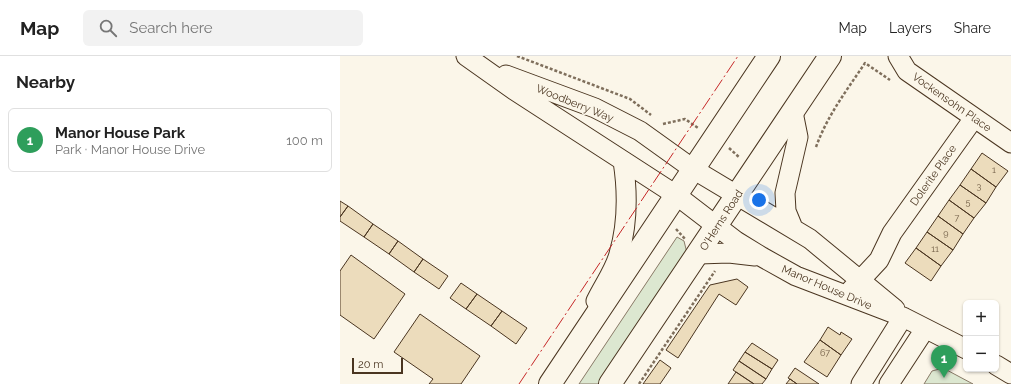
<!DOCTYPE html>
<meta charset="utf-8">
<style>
:root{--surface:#fff;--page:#f2f2f2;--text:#222;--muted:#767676;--line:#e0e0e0;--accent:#c62828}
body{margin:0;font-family:Raleway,sans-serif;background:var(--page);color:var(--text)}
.controls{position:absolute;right:12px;bottom:12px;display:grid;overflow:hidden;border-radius:6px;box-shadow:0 1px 3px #0004}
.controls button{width:36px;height:36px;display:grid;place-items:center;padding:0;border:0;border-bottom:1px solid var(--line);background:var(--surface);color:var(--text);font:20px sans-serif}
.scale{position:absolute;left:12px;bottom:10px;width:51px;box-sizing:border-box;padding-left:4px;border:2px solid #4a3520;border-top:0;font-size:11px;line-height:14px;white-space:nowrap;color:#4a3520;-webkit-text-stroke:3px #fbf6e9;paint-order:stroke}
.you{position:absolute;left:419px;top:144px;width:14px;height:14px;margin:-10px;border:3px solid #fff;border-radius:50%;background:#1a73e8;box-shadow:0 0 0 6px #1a73e833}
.badge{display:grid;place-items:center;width:26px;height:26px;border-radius:50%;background:var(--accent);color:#fff;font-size:13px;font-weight:700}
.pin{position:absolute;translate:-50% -33px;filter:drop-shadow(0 1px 2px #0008)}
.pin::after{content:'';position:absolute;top:21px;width:14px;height:12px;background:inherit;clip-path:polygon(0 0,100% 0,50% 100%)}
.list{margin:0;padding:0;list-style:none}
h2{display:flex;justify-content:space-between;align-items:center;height:52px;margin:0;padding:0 16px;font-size:17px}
h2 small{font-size:13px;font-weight:400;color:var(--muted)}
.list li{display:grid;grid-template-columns:26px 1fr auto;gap:12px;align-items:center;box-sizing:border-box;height:64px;margin:0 8px 8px;padding:0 8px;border:1px solid var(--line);border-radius:6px}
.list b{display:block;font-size:15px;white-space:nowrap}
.list p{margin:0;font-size:13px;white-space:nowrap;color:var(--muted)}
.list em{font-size:13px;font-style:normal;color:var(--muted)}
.icon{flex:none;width:22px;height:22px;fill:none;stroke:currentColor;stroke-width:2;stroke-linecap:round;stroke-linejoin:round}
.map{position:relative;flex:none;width:671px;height:328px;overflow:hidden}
header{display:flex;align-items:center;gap:24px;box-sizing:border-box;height:56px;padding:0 20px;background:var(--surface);border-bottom:1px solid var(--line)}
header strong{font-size:19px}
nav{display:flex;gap:22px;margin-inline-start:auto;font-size:14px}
.search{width:280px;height:36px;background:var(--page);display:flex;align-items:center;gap:10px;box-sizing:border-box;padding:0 14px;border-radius:6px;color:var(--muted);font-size:15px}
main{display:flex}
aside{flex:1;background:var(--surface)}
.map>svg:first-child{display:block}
</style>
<header>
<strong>Map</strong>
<div class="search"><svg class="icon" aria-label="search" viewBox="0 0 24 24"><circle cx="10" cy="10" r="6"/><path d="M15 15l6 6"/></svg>Search here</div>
<nav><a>Map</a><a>Layers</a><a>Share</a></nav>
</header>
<main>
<aside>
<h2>Nearby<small></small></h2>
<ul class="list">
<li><span class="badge" style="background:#2e9e5b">1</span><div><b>Manor House Park</b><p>Park · Manor House Drive</p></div><em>100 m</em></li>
</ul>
</aside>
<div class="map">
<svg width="671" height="328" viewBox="0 0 671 328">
<rect width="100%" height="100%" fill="#fbf6e9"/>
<path fill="#dce7d0" stroke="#887966" d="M 337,181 L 344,185 L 348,201 L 264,328 L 239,328 Z
M 603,312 L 633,328 L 584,328 L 592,315 Z"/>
<path fill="#ecdcbc" stroke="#4a3520" d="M 642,97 L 668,115 L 656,131 L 631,113 Z
M 631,113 L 656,131 L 646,147 L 620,129 Z
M 620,129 L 646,147 L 634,162 L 609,144 Z
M 609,144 L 634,162 L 623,178 L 598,160 Z
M 0,145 L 8,150 L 0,161 Z
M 8,150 L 33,168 L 24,181 L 0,165 L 0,161 Z
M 598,160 L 623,178 L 613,194 L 587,176 Z
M 33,168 L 58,185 L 49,198 L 24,181 Z
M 587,176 L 613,194 L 601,210 L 576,192 Z
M 58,185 L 83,203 L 74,216 L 49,198 Z
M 576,192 L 601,210 L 591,225 L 565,207 Z
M 11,199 L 65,238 L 34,283 L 0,259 L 0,215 Z
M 83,203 L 108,220 L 99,233 L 74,216 Z
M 397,223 L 408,231 L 396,249 L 379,238 L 338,302 L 326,294 L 370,229 Z
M 121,227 L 137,238 L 126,253 L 110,242 Z
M 137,238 L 162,255 L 151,270 L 126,253 Z
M 162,255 L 187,272 L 176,288 L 151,270 Z
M 80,258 L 140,300 L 121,328 L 89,328 L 93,323 L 54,296 Z
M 488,271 L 500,279 L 501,276 L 512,283 L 501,299 L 480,284 Z
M 480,284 L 501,299 L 487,321 L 464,306 Z
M 412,287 L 438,304 L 432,313 L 405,296 Z
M 405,296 L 432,313 L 426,323 L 399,305 Z
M 320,304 L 331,312 L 320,328 L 303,328 Z
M 399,305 L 426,323 L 422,328 L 414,328 L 393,314 Z
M 455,312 L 479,328 L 457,328 L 450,323 L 448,322 Z
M 396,316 L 414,328 L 388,328 Z
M 450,323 L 457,328 L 446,328 Z"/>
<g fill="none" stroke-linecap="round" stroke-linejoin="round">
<defs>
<path id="minor" d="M 126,0 L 174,34 L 336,139 L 396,185 L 422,201 L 456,220 L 563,261 L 626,293
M 558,0 L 567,15 L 671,87
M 166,19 L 255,52 L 300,75 L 353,113 L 470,183 L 555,253
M 453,56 L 458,81 L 445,137 L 446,155 L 453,172
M 359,198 L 389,197 L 415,200
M 511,234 L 539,204 L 552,177 L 634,62
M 256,245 C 263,230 275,214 279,198 C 288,167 288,137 283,105
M 656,309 L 671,318
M 521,328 L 563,261
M 549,328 L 585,273"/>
<path id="major" d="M 210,328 L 429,0
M 270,328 L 490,0"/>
</defs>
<use href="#minor" stroke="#4a3520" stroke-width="21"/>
<use href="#major" stroke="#4a3520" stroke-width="24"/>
<path stroke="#7f6f5c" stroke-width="2.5" stroke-dasharray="3 2" stroke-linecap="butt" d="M 177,0 L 290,43 L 311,59
M 323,68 L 345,63 L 358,72
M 476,91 C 487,60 507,34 525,7 L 550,24
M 389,92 L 400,102
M 336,173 L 345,183
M 299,328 L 375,215"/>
<use href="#minor" stroke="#fbf6e9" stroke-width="19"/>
<use href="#major" stroke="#fbf6e9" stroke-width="22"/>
<path stroke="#c62828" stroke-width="1" stroke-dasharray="14 3 2 3" stroke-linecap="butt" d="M 179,328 L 398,0"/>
</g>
<g text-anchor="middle" stroke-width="3" stroke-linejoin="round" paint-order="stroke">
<g font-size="9" fill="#725f47">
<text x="654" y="117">1</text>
<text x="639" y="133">3</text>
<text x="628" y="149">5</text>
<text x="617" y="165">7</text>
<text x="606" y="180">9</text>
<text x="595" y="196">11</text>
<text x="485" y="300">67</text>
</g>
<g font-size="11" fill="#4a3520" stroke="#fbf6e9">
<text transform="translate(612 46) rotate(35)" y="4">Vockensohn Place</text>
<text transform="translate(235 47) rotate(22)" y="4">Woodberry Way</text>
<text transform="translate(593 119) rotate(-55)" y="4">Dolerite Place</text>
<text transform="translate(381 164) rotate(-57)" y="4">O'Herns Road</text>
<text transform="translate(487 231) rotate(23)" y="4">Manor House Drive</text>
</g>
</g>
</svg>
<div class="controls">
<button>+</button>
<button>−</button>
</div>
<div class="scale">20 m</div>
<div class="you"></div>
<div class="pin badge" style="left:604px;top:322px;background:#2e9e5b">1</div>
</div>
</main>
